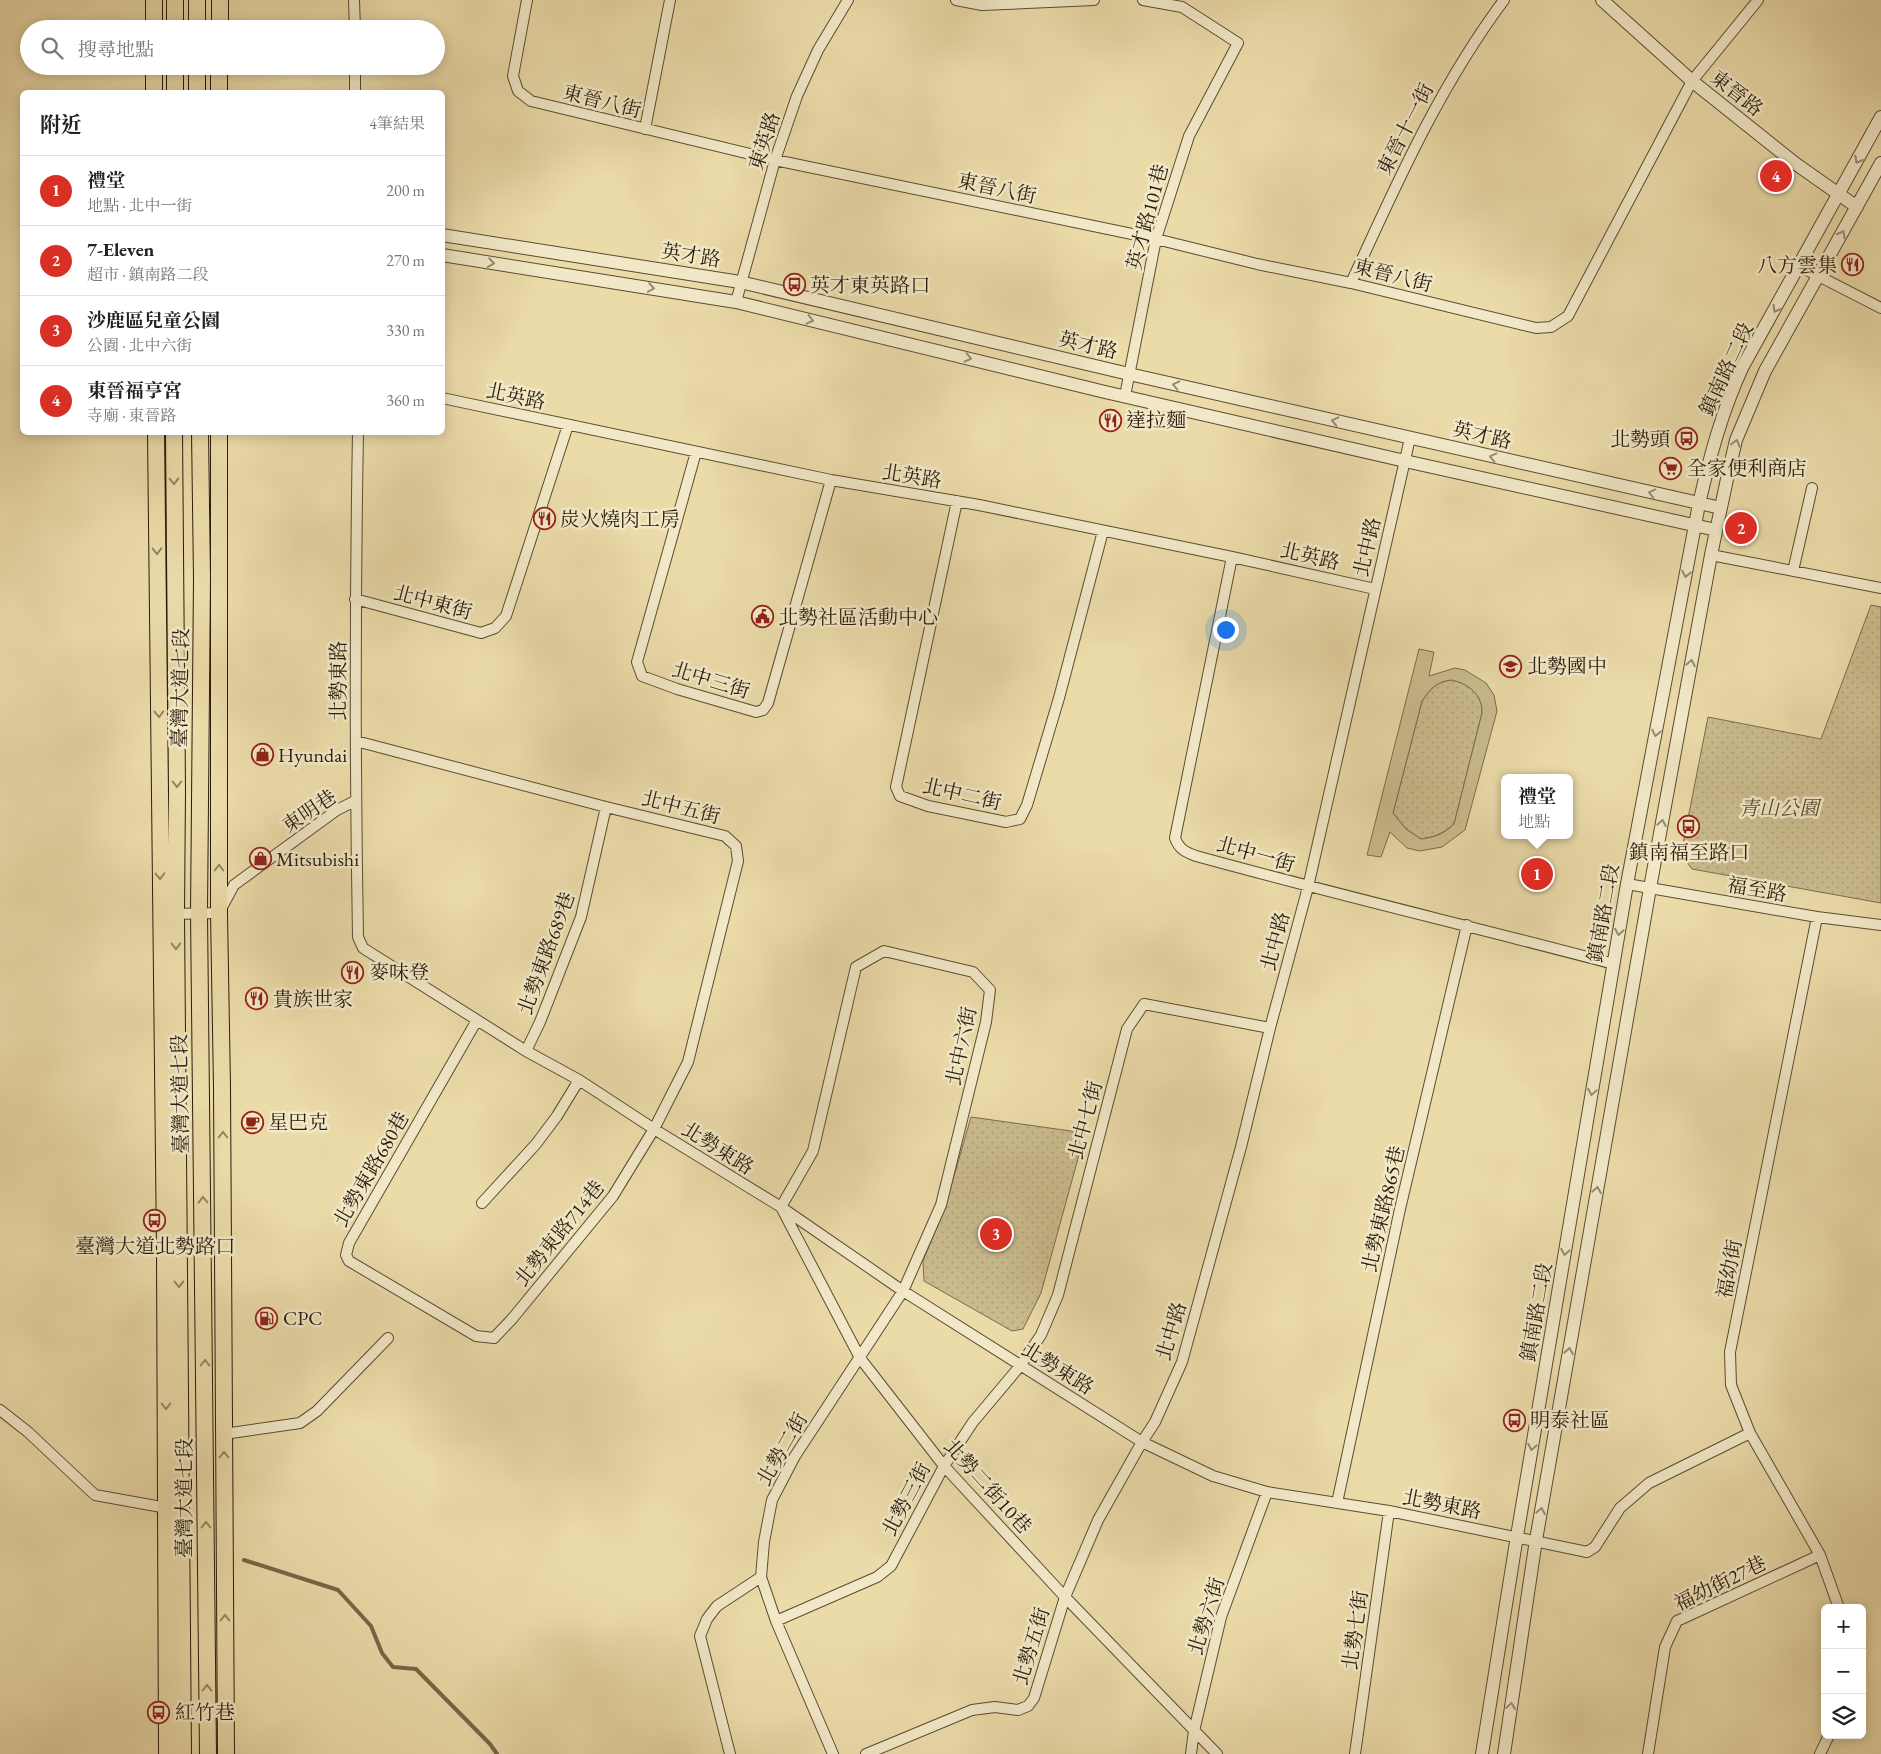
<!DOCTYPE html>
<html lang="zh-TW">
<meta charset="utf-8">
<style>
:root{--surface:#fff;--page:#f2f2f2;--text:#222;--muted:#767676;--line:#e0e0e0;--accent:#d93025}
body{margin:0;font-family:"EB Garamond","Noto Serif TC",serif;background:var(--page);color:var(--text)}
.controls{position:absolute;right:15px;bottom:15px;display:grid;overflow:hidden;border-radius:8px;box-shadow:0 2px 12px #0003}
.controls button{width:45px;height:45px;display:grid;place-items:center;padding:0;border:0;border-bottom:1px solid var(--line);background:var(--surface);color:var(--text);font:25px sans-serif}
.you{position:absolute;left:1225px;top:629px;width:18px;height:18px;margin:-12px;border:4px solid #fff;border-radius:50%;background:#1a73e8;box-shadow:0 0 0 8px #1a73e833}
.badge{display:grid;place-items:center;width:32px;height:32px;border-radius:50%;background:var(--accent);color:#fff;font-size:16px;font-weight:700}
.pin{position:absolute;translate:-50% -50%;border:2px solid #fff;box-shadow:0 1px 5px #0006}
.popup{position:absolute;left:1501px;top:774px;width:72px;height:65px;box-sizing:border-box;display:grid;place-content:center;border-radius:8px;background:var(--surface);filter:drop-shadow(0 1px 4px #0005);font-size:16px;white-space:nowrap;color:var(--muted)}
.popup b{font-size:19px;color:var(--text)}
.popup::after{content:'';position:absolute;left:50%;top:100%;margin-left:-10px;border:10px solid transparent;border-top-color:var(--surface)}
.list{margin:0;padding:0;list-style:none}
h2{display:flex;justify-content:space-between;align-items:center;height:65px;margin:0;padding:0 20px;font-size:21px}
h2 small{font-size:16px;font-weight:400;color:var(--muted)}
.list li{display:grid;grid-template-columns:32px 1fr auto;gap:15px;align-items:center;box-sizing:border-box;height:70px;padding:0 20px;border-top:1px solid var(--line)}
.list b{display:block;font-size:19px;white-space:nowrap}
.list p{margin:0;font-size:16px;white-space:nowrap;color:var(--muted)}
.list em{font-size:16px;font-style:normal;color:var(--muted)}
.icon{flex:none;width:28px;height:28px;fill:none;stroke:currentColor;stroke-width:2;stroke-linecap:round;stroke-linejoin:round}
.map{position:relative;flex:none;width:1881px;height:1754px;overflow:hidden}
.search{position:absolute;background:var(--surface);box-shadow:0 2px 12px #0003;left:20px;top:20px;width:425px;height:55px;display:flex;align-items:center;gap:12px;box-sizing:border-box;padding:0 18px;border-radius:28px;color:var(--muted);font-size:19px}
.panel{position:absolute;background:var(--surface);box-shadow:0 2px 12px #0003;left:20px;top:90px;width:425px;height:345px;border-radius:8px}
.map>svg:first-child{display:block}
</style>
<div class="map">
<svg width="1881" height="1754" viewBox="0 0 1881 1754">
<defs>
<pattern id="green-dots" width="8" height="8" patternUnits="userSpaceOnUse" patternTransform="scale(1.25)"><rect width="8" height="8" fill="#cabb8e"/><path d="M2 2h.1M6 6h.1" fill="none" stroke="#aea079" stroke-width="1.8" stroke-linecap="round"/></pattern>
</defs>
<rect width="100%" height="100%" fill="#ebdba9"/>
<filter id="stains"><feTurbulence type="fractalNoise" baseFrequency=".004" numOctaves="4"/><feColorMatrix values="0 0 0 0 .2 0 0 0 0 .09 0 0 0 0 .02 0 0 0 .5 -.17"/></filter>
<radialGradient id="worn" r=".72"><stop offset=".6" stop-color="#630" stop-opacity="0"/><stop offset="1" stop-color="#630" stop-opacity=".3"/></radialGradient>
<path fill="url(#green-dots)" stroke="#796c4d" d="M 1871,605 L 1881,607 L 1881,903 L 1692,869 L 1681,854 L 1708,717 L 1821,739 Z
M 1451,680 C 1468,683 1483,695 1482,713 L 1454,824 C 1444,833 1435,837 1421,839 L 1406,829 L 1393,813 L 1422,701 C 1430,689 1436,682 1451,680 Z
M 971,1117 L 1085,1133 L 1041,1293 L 1023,1329 L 1012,1331 L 924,1281 L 923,1261 L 945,1207 Z"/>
<path fill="#cabb8e" stroke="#796c4d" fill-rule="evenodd" d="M 1419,649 L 1434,652 L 1429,676 L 1455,668 L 1465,670 L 1486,683 L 1494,695 L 1497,711 L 1465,830 L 1442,847 L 1420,851 L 1407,848 L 1390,832 L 1381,857 L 1367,855 ZM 1451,680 C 1468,683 1483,695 1482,713 L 1454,824 C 1444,834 1435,837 1421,839 L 1406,829 L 1393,813 L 1422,701 C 1430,689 1436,682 1451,680 Z"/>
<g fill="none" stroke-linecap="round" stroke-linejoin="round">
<path stroke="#75684a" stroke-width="4" d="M 244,1560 L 338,1590 L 371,1626 L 382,1653 L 393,1667 L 416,1669 L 490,1744 L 497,1754"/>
<defs>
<path id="minor" d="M 354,0 L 355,29
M 527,0 L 513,76 L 518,91 L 531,101 L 775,160 L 1156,239 L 1257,264 L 1351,283 L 1536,328 L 1551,327 L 1568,316 L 1692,81 L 1758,0
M 956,0 L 982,5 L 1094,0
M 355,66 L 355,92
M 645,129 L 670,0
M 1799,266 L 1881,308
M 1351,283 C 1396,185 1439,87 1504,0
M 736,302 L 775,160 L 797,96 L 818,50 L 848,0
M 1125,396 L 1156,239 L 1189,136 L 1238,43 L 1182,7 L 1143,0
M 442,398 L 831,480 L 979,505 L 1232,557 L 1375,589
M 358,432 C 355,601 355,769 358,937 L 363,948 L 526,1051 L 579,1080 L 654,1129 L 781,1207 L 903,1291 L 1142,1442 L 1213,1476 L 1267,1492 L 1389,1511 L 1587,1552 L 1595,1547 L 1620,1508 L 1649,1483 L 1750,1433
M 696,452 L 637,662 L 642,676 L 677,689 L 756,712 L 763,710 L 768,703 L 831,480
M 957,501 L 896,787 L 900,796 L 928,806 L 1006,822 L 1020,819 L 1027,805 L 1059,698 L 1103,531
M 1711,555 L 1881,588
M 1232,557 L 1175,838 C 1179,849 1185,852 1196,856 C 1334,894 1474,927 1614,964
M 1793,571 L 1812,488
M 355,599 L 481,633 L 495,628 L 506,616 L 568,425
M 356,741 L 606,807 L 725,836 L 736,846 L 738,861 L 688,1062 L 654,1129 L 613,1196 L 512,1319 L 494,1338 L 476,1336 L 349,1261 L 346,1255 L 349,1243 L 477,1020
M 1627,884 L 1817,917 L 1881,925
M 172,914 L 219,913 L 234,885 L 337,810 L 355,801
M 1817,917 L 1730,1352 L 1731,1385 L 1750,1433 L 1820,1555 L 1839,1608
M 526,1051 L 540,1022 L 581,917 L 606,807
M 482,1203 L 536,1144 L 557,1116 L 579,1080
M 0,1410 L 28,1432 L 95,1495 L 167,1508
M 224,1434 L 300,1423 L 317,1411 L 388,1338
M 1337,1503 L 1400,1209 L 1467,925
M 776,1621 L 877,1577 L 891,1566 L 944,1466 L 973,1422 L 1020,1366 L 1041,1335 L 1058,1295 L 1127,1029 L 1144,1004 L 1270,1028
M 730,1754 L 700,1636 L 707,1619 L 717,1606 L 761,1577
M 833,1754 L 776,1621 L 761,1577 L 764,1542 L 772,1500 L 795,1456 L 903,1291 L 941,1205 L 986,1022 L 990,990 L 973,972 L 884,951 L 856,967 L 813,1151 L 781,1207 L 860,1358 L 944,1466 L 1065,1597 L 1217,1754
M 866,1754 L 972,1710 L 995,1707 L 1018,1710 L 1028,1706 L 1034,1698 L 1065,1597 L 1098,1520 L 1142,1442 L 1155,1422 L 1182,1362 L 1241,1147 L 1270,1028 L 1308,887 L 1410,438
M 1191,1754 L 1194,1731 L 1221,1617 L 1267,1492
M 1355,1754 L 1389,1511
M 1648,1754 L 1665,1647 L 1677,1621 L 1820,1555
M 1820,1754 L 1829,1735"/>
<path id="tertiary" d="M 1602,0 L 1692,81 L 1796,164 L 1857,207
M 442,235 L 740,282 L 1129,374 L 1721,508
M 442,255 L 736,302 L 1105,392 L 1405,461 L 1716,530
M 1482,1754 L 1517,1536 L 1627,884 L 1699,504 C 1710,456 1722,411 1743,366 L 1881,117
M 1504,1754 L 1536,1540 L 1650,888 L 1711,555 L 1727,479 L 1736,440 L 1765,371 L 1881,163"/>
<path id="primary" d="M 154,0 L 154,29
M 175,29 L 175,0
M 197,29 L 197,0
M 220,29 L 220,0
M 154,66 L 154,92
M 175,92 L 175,66
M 197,92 L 197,66
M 219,92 L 219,66
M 156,432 L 165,1249 L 167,1754
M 174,432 L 177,790 L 176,914 L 183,1754
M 200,432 L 202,578 L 199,913 L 208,1754
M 219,432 L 219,913 L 222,1087 L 226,1754"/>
</defs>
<use href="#minor" stroke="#594c33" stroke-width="12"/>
<use href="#tertiary" stroke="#594c33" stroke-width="14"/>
<use href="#primary" stroke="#281c0c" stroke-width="18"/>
<use href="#minor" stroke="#f2e8c7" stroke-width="10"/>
<use href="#tertiary" stroke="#f2e8c7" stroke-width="12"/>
<use href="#primary" stroke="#ebdba9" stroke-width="16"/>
</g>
<defs><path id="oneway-chevron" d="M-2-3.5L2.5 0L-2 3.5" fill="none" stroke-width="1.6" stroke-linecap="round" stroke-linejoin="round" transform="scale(1.25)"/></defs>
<g stroke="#978c73">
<use href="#oneway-chevron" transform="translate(1858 160) rotate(119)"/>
<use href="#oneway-chevron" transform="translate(1842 234) rotate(-61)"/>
<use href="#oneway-chevron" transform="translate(491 263) rotate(9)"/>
<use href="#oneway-chevron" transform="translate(651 288) rotate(9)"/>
<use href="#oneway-chevron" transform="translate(1776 309) rotate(120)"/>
<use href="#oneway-chevron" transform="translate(810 320) rotate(14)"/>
<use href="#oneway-chevron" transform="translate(968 358) rotate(14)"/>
<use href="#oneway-chevron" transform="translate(1176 385) rotate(-167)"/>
<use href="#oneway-chevron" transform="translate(1335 421) rotate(-167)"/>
<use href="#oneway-chevron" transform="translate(1736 443) rotate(-74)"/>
<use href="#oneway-chevron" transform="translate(1493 457) rotate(-167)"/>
<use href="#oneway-chevron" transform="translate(1652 493) rotate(-167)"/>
<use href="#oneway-chevron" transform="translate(1686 574) rotate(101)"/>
<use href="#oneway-chevron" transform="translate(1691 663) rotate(-80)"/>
<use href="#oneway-chevron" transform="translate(1656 733) rotate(101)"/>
<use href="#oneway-chevron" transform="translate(1662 823) rotate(-80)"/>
<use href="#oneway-chevron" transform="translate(1619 932) rotate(99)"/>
<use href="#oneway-chevron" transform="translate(1592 1092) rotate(100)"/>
<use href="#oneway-chevron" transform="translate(1597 1190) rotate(-80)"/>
<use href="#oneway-chevron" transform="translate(1565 1252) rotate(100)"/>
<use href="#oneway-chevron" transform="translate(1569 1351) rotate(-80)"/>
<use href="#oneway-chevron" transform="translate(1532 1447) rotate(100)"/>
<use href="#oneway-chevron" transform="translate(1541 1511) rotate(-80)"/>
<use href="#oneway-chevron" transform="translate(1511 1706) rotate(-82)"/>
</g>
<g stroke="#938562">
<use href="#oneway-chevron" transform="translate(174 481) rotate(89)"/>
<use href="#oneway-chevron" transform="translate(157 551) rotate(89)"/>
<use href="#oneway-chevron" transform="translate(159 714) rotate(89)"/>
<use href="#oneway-chevron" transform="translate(177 784) rotate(90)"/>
<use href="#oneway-chevron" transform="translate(219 868) rotate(-90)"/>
<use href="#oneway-chevron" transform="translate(160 876) rotate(89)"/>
<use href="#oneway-chevron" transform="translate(176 946) rotate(89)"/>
<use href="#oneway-chevron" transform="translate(223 1135) rotate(-90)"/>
<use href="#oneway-chevron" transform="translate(203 1200) rotate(-91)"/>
<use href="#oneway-chevron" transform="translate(179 1284) rotate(89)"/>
<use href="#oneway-chevron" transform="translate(205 1363) rotate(-90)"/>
<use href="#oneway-chevron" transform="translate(166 1406) rotate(90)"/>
<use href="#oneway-chevron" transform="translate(224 1455) rotate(-90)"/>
<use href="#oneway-chevron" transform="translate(206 1525) rotate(-90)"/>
<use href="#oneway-chevron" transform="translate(225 1618) rotate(-90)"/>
<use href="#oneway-chevron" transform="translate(207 1688) rotate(-90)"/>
</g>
<defs>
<symbol id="restaurant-ring" viewBox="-11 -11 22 22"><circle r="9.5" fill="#f2e8c7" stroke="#8f2418" stroke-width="1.5"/><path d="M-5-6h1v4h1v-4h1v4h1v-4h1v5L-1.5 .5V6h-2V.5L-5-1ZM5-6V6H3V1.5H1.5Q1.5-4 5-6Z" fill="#8f2418"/></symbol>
<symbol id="bus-ring" viewBox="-11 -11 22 22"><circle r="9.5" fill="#f2e8c7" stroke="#8f2418" stroke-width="1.5"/><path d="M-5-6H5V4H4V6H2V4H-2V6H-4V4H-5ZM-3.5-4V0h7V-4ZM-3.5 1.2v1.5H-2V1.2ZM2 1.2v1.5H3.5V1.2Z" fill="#8f2418"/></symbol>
<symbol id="supermarket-ring" viewBox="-11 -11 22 22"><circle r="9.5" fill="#f2e8c7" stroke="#8f2418" stroke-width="1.5"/><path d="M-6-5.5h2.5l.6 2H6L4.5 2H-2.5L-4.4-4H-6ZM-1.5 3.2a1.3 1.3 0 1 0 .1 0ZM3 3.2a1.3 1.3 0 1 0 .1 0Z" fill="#8f2418"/></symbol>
<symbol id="civic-ring" viewBox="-11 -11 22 22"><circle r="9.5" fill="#f2e8c7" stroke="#8f2418" stroke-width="1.5"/><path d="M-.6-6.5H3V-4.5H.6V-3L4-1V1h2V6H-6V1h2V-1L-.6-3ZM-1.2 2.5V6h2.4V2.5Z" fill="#8f2418"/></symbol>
<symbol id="school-ring" viewBox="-11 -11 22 22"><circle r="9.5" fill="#f2e8c7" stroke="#8f2418" stroke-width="1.5"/><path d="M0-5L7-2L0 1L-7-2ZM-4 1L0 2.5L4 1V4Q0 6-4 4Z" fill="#8f2418"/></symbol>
<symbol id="shop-ring" viewBox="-11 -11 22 22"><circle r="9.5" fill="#f2e8c7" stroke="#8f2418" stroke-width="1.5"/><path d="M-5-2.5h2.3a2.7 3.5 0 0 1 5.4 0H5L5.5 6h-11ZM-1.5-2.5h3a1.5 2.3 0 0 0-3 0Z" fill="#8f2418"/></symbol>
<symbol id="cafe-ring" viewBox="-11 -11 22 22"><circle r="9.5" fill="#f2e8c7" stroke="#8f2418" stroke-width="1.5"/><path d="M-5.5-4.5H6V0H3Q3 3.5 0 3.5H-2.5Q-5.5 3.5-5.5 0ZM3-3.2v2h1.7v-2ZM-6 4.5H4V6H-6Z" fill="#8f2418"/></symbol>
<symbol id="fuel-ring" viewBox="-11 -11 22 22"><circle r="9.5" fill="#f2e8c7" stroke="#8f2418" stroke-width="1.5"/><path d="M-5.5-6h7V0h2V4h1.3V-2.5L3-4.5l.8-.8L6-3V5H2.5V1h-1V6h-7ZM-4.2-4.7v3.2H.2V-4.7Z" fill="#8f2418"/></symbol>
</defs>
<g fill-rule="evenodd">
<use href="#restaurant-ring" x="1840" y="252" width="25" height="25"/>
<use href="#bus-ring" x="782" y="272" width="25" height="25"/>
<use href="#restaurant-ring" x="1098" y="408" width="25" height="25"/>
<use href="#bus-ring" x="1674" y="426" width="25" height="25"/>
<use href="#supermarket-ring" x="1658" y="456" width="25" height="25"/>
<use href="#restaurant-ring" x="532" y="506" width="25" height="25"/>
<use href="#civic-ring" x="750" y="604" width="25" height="25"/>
<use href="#school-ring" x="1498" y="654" width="25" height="25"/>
<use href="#shop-ring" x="250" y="742" width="25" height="25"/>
<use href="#bus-ring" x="1676" y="814" width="25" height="25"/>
<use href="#shop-ring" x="248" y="846" width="25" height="25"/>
<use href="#restaurant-ring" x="340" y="960" width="25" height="25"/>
<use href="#restaurant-ring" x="244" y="986" width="25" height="25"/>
<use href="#cafe-ring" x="240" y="1110" width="25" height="25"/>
<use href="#bus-ring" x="142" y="1208" width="25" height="25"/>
<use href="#fuel-ring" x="254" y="1306" width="25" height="25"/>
<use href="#bus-ring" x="1502" y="1408" width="25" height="25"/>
<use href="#bus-ring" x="146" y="1700" width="25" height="25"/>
</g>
<g text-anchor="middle" stroke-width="5" stroke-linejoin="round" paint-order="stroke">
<g font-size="20" fill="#281c0c" stroke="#f2e8c7">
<text transform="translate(1737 93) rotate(38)" y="7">東晉路</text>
<text transform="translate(602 101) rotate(14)" y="7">東晉八街</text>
<text transform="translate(1405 129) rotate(-63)" y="7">東晉十一街</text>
<text transform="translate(764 141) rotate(-72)" y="7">東英路</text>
<text transform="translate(997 188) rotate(12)" y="7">東晉八街</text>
<text transform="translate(1147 217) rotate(-75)" y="7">英才路101巷</text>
<text transform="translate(691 255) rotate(9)" y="7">英才路</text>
<text transform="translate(1393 275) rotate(14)" y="7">東晉八街</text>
<text transform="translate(1088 345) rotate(13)" y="7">英才路</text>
<text transform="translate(1726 369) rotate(-65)" y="7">鎮南路二段</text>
<text transform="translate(516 396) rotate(12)" y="7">北英路</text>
<text transform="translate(1482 435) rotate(13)" y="7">英才路</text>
<text transform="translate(912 476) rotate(9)" y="7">北英路</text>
<text transform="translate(1367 547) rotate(-77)" y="7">北中路</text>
<text transform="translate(1310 556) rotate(13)" y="7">北英路</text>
<text transform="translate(433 602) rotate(15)" y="7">北中東街</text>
<text transform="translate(711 680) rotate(17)" y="7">北中三街</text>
<text transform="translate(338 681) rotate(-90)" y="7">北勢東路</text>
<text transform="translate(180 688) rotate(-89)" y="7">臺灣大道七段</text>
<text transform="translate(962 794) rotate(13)" y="7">北中二街</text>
<text transform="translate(681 807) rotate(14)" y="7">北中五街</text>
<text transform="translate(309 811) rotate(-34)" y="7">東明巷</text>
<text transform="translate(1256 854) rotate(16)" y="7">北中一街</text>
<text transform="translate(1757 889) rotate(10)" y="7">福至路</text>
<text transform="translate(1603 913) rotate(-80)" y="7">鎮南路二段</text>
<text transform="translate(1275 941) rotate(-75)" y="7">北中路</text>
<text transform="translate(546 953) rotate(-70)" y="7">北勢東路689巷</text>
<text transform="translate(961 1046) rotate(-78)" y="7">北中六街</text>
<text transform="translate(180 1094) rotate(-91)" y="7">臺灣大道七段</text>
<text transform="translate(1085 1120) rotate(-75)" y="7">北中七街</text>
<text transform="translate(718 1148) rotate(32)" y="7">北勢東路</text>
<text transform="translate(371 1169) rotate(-60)" y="7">北勢東路680巷</text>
<text transform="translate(1383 1209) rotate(-77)" y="7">北勢東路865巷</text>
<text transform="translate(559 1233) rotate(-51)" y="7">北勢東路714巷</text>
<text transform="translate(1729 1269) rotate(-79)" y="7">福幼街</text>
<text transform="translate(1536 1312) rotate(-80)" y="7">鎮南路二段</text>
<text transform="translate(1171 1331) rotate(-73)" y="7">北中路</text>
<text transform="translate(1058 1368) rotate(32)" y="7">北勢東路</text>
<text transform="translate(782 1449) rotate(-60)" y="7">北勢二街</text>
<text transform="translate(988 1486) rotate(48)" y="7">北勢二街10巷</text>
<text transform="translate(184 1498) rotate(-90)" y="7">臺灣大道七段</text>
<text transform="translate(906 1499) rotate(-62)" y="7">北勢三街</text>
<text transform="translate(1442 1504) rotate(11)" y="7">北勢東路</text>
<text transform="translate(1720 1583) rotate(-26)" y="7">福幼街27巷</text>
<text transform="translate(1206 1616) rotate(-73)" y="7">北勢六街</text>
<text transform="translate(1355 1630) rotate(-82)" y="7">北勢七街</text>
<text transform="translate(1031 1646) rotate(-73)" y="7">北勢五街</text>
</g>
<g font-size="20" fill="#281c0c" stroke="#f2e8c7" text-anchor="start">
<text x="1837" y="272" text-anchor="end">八方雲集</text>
<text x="810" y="292">英才東英路口</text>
<text x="1126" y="427">達拉麵</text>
<text x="1670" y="446" text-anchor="end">北勢頭</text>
<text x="1687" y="475">全家便利商店</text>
<text x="560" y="526">炭火燒肉工房</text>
<text x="778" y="624">北勢社區活動中心</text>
<text x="1527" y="673">北勢國中</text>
<text x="278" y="762">Hyundai</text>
<text x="1689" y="859" text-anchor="middle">鎮南福至路口</text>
<text x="276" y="866">Mitsubishi</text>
<text x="369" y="979">麥味登</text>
<text x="273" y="1006">貴族世家</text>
<text x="268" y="1129">星巴克</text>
<text x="155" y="1253" text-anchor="middle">臺灣大道北勢路口</text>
<text x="283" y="1325">CPC</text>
<text x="1530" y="1427">明泰社區</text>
<text x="175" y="1719">紅竹巷</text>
</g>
<g font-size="20" font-style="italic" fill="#594c33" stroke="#f2e8c7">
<text x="1779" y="815">青山公園</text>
</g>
</g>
<rect width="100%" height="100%" filter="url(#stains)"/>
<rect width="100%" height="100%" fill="url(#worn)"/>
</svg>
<div class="controls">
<button>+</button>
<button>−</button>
<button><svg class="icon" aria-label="layers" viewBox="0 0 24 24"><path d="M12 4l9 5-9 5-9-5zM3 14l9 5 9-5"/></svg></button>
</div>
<div class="you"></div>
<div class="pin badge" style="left:1537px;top:874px">1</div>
<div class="popup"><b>禮堂</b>地點</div>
<div class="pin badge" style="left:1741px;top:528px">2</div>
<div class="pin badge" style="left:996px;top:1234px">3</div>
<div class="pin badge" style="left:1776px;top:176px">4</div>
<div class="search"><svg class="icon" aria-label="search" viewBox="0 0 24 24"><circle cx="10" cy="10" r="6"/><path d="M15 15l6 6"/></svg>搜尋地點</div>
<section class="panel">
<h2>附近<small>4筆結果</small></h2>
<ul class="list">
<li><span class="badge">1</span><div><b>禮堂</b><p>地點 · 北中一街</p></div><em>200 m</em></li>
<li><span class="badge">2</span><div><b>7-Eleven</b><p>超市 · 鎮南路二段</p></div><em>270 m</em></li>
<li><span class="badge">3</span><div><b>沙鹿區兒童公園</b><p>公園 · 北中六街</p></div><em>330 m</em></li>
<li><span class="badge">4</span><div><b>東晉福亨宮</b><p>寺廟 · 東晉路</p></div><em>360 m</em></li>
</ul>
</section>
</div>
